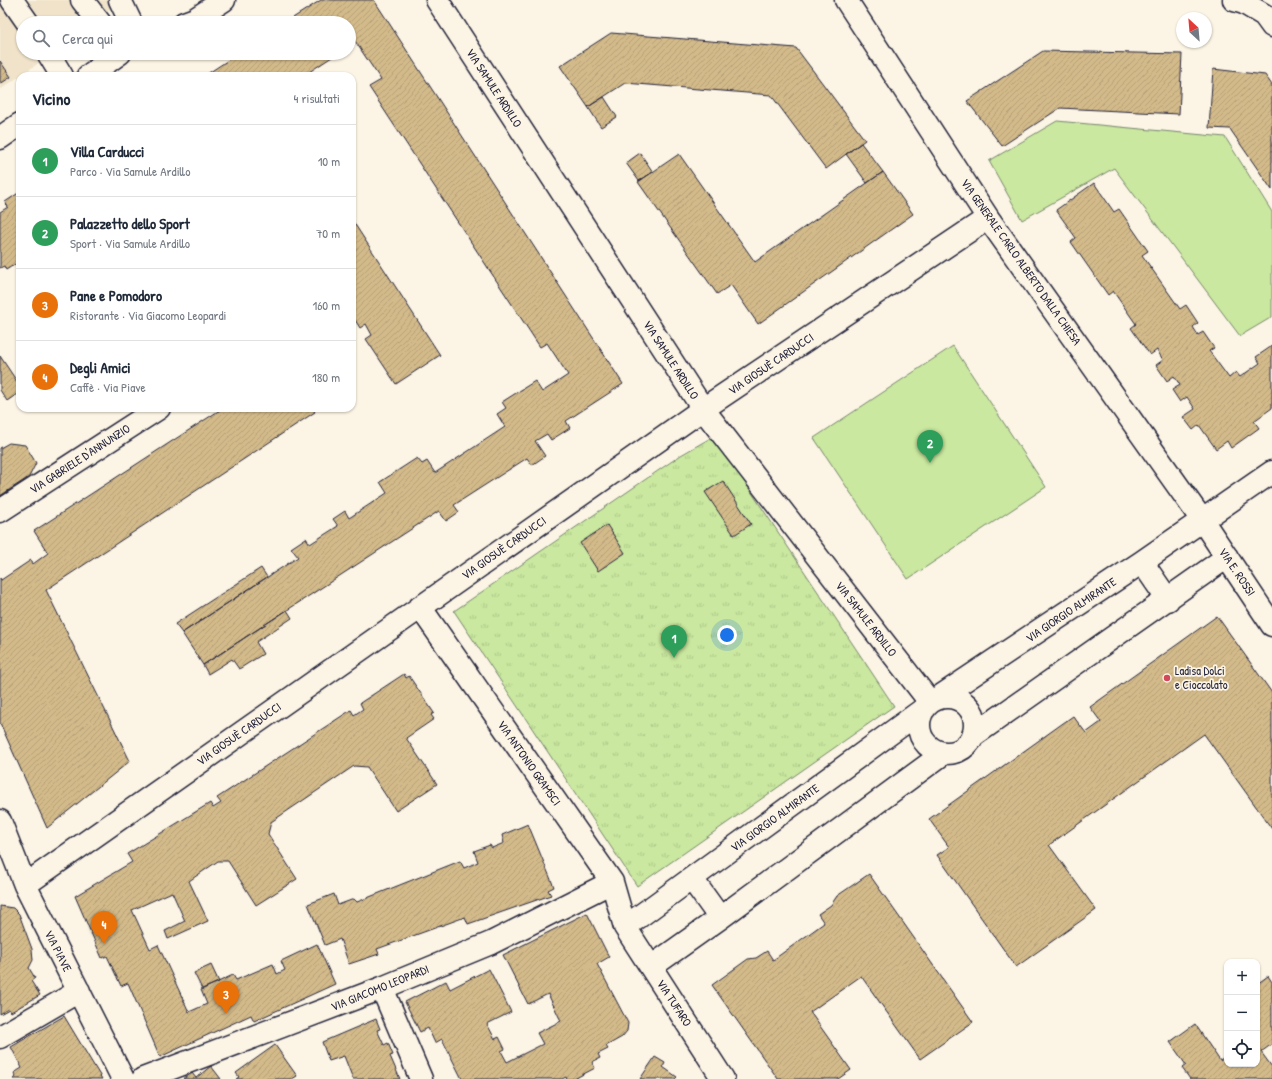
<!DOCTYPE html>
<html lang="it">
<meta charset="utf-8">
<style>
:root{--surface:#fff;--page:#f2f2f3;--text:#1f2937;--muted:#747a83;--line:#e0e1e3;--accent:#2563eb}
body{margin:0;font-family:"Patrick Hand",sans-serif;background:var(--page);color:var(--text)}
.controls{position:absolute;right:12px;bottom:12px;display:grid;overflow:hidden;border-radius:8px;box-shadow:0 1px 3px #0004}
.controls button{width:36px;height:36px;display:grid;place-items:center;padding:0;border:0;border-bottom:1px solid var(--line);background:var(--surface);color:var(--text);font:20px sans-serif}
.compass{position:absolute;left:1176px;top:12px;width:36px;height:36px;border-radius:50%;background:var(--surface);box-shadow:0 1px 3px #0004;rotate:334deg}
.you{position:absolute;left:727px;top:635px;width:14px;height:14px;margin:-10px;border:3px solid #fff;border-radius:50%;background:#1a73e8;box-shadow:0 0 0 6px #1a73e833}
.badge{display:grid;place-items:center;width:26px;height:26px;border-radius:50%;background:var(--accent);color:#fff;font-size:13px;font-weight:700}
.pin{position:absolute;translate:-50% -33px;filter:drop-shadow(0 1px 2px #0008)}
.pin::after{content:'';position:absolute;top:21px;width:14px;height:12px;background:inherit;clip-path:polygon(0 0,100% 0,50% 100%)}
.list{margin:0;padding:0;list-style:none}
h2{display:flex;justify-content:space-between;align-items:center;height:52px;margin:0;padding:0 16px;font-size:17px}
h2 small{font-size:13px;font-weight:400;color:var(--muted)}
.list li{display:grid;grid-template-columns:26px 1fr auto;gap:12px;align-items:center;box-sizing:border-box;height:72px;padding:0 16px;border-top:1px solid var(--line)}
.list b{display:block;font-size:15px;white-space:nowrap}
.list p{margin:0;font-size:13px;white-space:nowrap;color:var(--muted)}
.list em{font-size:13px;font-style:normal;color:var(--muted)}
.icon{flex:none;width:22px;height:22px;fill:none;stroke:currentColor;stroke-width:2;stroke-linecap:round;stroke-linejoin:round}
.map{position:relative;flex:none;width:1272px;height:1079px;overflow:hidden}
.search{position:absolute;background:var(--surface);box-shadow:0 1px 3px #0004;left:16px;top:16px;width:340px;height:44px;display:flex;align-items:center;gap:10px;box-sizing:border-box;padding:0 14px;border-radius:22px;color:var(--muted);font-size:15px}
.panel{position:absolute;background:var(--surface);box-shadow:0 1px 3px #0004;left:16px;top:72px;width:340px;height:340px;border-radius:12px}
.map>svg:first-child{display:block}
</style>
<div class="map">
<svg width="1272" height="1079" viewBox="0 0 1272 1079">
<defs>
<pattern id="park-tufts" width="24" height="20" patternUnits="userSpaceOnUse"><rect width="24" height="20" fill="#cae89f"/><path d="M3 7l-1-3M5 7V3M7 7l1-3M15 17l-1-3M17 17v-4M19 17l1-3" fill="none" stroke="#adc78a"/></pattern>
<pattern id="building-hatch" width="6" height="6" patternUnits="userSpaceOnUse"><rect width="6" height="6" fill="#d3ba8a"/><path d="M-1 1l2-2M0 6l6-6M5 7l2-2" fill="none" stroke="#b5a078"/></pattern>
</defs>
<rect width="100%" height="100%" fill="#fcf5e5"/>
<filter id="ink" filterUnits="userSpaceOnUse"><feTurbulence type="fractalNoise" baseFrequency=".025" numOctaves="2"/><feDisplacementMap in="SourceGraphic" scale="8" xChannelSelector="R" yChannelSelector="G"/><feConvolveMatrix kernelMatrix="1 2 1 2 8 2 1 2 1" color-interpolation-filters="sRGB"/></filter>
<g filter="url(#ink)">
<path fill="#f0e3ca" d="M 0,0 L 111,0 L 114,5 L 94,23 L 23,23 L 23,53 L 53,53 L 0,90 Z"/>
<path fill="url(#park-tufts)" stroke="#76856d" d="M 714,436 L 894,706 L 637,886 L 454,611 L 681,455 Z"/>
<path fill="#cae89f" stroke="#76856d" d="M 1057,121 L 1225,137 L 1272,212 L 1272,317 L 1240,336 L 1114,168 L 1022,220 L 989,161 Z
M 953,346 L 1046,487 L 908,579 L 814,438 Z"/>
<path fill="url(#building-hatch)" stroke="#22223b" d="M 321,0 L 374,0 L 623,384 L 566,421 L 570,428 L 551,440 L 547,434 L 535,441 L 545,456 L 532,465 L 527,458 L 454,505 L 459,512 L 446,521 L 439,511 L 203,665 L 182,633 L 298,557 L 291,548 L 306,538 L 310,544 L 338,526 L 333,519 L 345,511 L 349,518 L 387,493 L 380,482 L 417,458 L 422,464 L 427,461 L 435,473 L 505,427 L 497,414 L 506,408 L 502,402 L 535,381 L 542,392 L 568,375 L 547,343 L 540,347 L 369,87 L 381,80 L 355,41 L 349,45 L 349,23 L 285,23 Z
M 611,33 L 796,48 L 865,140 L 826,169 L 771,95 L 625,83 L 588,107 L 560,66 Z
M 1043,51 L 1182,54 L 1179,114 L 1060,108 L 1002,146 L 967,101 Z
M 239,53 L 338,53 L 303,76 L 204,76 Z
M 0,61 L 11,77 L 0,84 Z
M 1213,69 L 1265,75 L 1272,85 L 1272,190 L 1230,129 L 1209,128 Z
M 604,97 L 617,117 L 601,127 L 588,107 Z
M 861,143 L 883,172 L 867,183 L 846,154 Z
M 640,153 L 653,172 L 639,181 L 626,163 Z
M 679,154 L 755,262 L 883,172 L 913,214 L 758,324 L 731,285 L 717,294 L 638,182 Z
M 1094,183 L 1114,212 L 1119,209 L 1148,251 L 1142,255 L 1180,309 L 1186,305 L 1198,323 L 1193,327 L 1198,335 L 1203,332 L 1214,348 L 1209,351 L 1229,378 L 1236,372 L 1240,377 L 1260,363 L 1256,357 L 1272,346 L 1272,408 L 1254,421 L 1259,428 L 1231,448 L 1227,441 L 1216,449 L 1199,425 L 1193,430 L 1183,417 L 1195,409 L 1187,397 L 1180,402 L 1172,390 L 1180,385 L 1174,376 L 1167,381 L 1156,365 L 1163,360 L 1157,350 L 1150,355 L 1131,328 L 1136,324 L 1113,291 L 1108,295 L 1071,242 L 1076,238 L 1056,210 Z
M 20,192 L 20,261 L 6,270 L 4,266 L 0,268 L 0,212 L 8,207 L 5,202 Z
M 352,220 L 440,355 L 396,384 L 366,339 L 372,335 L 366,324 L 360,328 L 352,315 Z
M 0,356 L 20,386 L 20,392 L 7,401 L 0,390 Z
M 223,408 L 312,408 L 315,412 L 46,590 L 130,761 L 47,828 L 0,723 L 0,578 L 1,580 L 31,560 L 33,564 L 48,553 L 34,531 Z
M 9,443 L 25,445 L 36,463 L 29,477 L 0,496 L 0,448 Z
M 723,481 L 751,524 L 734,535 L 705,492 Z
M 607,525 L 625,553 L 598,571 L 580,543 Z
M 261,568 L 267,577 L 182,633 L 175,624 Z
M 287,610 L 292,618 L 256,642 L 263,654 L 239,669 L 232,659 L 208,674 L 203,665 Z
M 1217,616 L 1272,693 L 1272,829 L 1204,734 L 1049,845 L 1096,910 L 1016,967 L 937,855 L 949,847 L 929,819 L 1073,716 L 1086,733 L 1101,722 L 1090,707 Z
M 404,674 L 406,678 L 409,676 L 434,713 L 431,715 L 434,719 L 406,738 L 437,784 L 396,811 L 367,767 L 354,766 L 271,822 L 268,834 L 297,879 L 256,905 L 228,861 L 218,861 L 189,881 L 208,921 L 168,939 L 165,931 L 185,921 L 172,892 L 132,910 L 150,949 L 158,945 L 189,1012 L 207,1004 L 201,990 L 233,975 L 236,980 L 273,964 L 277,974 L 285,970 L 281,961 L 317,944 L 335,984 L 254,1021 L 251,1015 L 160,1057 L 128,983 L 121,986 L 107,956 L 102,958 L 75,896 L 132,862 L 127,854 L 210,803 L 213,808 L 221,803 L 217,798 L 351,710 L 354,715 L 363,709 L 360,703 Z
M 528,824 L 554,887 L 548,890 L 551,895 L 468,924 L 465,917 L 377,949 L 379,954 L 349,964 L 340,939 L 325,945 L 308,904 L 334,894 L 338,905 L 354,899 L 357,902 L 460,861 L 464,868 L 478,862 L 474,851 L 490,845 L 492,848 L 504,843 L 502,835 Z
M 869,874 L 973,1022 L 920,1059 L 861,976 L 810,1012 L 851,1070 L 838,1079 L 778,1079 L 712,985 L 748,959 L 756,958 L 767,951 L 773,960 L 824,923 L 818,914 L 831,905 L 837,896 Z
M 0,906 L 13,908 L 19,914 L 32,949 L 33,960 L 29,968 L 35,978 L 31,981 L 40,995 L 11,1012 L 9,1009 L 0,1014 Z
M 587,913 L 609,957 L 597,964 L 628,1023 L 627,1031 L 622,1037 L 606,1046 L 608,1049 L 598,1054 L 600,1058 L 592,1062 L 595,1068 L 574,1079 L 567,1079 L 566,1077 L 562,1079 L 462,1079 L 442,1039 L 435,1043 L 428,1028 L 420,1032 L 405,1002 L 446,981 L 450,989 L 489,969 L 511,1012 L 487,1024 L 495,1039 L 499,1037 L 505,1049 L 501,1051 L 507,1062 L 543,1044 L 537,1033 L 561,1021 L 548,994 L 528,1004 L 503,955 Z
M 211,965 L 219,982 L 202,989 L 194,973 Z
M 1268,976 L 1272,982 L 1272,1044 L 1261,1052 L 1272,1067 L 1272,1079 L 1190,1079 L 1182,1068 L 1186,1065 L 1170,1042 L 1195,1024 L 1220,1061 L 1227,1056 L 1227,1064 L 1257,1064 L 1257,984 Z
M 64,1016 L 102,1079 L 13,1079 L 16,1077 L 14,1073 L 22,1068 L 11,1047 Z
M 376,1019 L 380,1029 L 377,1030 L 384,1045 L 388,1043 L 393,1055 L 390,1056 L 400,1079 L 353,1079 L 344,1056 L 329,1061 L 322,1042 Z
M 275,1045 L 297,1076 L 292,1079 L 236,1079 L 239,1077 L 236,1073 Z
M 655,1057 L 665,1063 L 663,1067 L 677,1077 L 675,1079 L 640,1079 Z
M 211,1066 L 221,1079 L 183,1079 L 192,1073 L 196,1078 Z"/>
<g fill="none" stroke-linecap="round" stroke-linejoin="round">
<defs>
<path id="minor" d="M 12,0 L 28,23
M 82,0 L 100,23
M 120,0 L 131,23
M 437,0 L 703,409 L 930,702
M 846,0 L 988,218 L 1202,520 L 1272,625
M 1234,0 L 1244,3 L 1264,15 L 1272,26
M 184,23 L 195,19 L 224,0
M 48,53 L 62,76
M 88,76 L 120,53
M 0,138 L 20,124
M 0,511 L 159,408
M 1142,562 L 1168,600
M 420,607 L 612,882 L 625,927 L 723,1079
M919 725a28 28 0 1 1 56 0a28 28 0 1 1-56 0Z
M 938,698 L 1142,562 L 1272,472
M 974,735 L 1227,557
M 0,821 L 25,885 L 123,1079
M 692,879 L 720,918
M 25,885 L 703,409 L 988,218
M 625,927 L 925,708
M 651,967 L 720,918 L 944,753
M 382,988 L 421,1079
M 0,1037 L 79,991
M 143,1079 L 382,988 L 491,943 L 612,882"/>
</defs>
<use href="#minor" stroke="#22223b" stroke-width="25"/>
<use href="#minor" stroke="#fcf5e5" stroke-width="22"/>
</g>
</g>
<circle fill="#d1495b" stroke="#fcf5e5" stroke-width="1.5" cx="1167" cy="678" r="4"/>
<g text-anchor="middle" stroke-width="3.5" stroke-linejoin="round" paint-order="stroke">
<g font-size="12" fill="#22223b" stroke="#fcf5e5">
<text transform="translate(494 88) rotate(57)" y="4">VIA SAMULE ARDILLO</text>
<text transform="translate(1021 262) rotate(55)" y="4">VIA GENERALE CARLO ALBERTO DALLA CHIESA</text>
<text transform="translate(671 360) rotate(57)" y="4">VIA SAMULE ARDILLO</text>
<text transform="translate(771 364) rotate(-34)" y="4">VIA GIOSUÈ CARDUCCI</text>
<text transform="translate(80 459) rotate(-33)" y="4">VIA GABRIELE D'ANNUNZIO</text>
<text transform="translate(504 548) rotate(-35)" y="4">VIA GIOSUÈ CARDUCCI</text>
<text transform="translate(1237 572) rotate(56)" y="4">VIA E. ROSSI</text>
<text transform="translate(1071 610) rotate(-34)" y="4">VIA GIORGIO ALMIRANTE</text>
<text transform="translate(866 619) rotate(52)" y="4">VIA SAMULE ARDILLO</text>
<text transform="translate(239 734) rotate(-35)" y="4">VIA GIOSUÈ CARDUCCI</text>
<text transform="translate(529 763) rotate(55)" y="4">VIA ANTONIO GRAMSCI</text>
<text transform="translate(775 818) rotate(-36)" y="4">VIA GIORGIO ALMIRANTE</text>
<text transform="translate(58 951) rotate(63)" y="4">VIA PIAVE</text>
<text transform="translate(380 988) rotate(-22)" y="4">VIA GIACOMO LEOPARDI</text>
<text transform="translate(674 1003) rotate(57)" y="4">VIA TUFARO</text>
</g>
<g font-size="12" fill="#22223b" stroke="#fcf5e5" text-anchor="start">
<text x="1175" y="675">Ladisa Dolci<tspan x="1175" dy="14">e Cioccolato</tspan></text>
</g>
</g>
</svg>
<div class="controls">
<button>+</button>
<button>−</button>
<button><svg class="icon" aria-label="locate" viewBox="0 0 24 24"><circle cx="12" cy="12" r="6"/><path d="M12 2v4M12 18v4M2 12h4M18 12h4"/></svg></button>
</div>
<svg class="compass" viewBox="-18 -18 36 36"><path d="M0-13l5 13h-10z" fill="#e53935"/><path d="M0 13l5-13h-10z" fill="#747a83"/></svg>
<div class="you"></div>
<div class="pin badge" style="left:674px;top:658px;background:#2e9e5b">1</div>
<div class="pin badge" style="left:930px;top:463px;background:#2e9e5b">2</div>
<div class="pin badge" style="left:226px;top:1014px;background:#e8710a">3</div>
<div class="pin badge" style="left:104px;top:944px;background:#e8710a">4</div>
<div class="search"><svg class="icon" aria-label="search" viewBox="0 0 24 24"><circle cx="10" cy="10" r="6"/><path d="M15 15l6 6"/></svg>Cerca qui</div>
<section class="panel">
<h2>Vicino<small>4 risultati</small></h2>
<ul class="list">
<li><span class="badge" style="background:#2e9e5b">1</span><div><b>Villa Carducci</b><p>Parco · Via Samule Ardillo</p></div><em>10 m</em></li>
<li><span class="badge" style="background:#2e9e5b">2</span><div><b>Palazzetto dello Sport</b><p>Sport · Via Samule Ardillo</p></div><em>70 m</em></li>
<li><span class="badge" style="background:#e8710a">3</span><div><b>Pane e Pomodoro</b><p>Ristorante · Via Giacomo Leopardi</p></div><em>160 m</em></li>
<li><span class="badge" style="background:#e8710a">4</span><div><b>Degli Amici</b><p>Caffè · Via Piave</p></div><em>180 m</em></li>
</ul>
</section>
</div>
